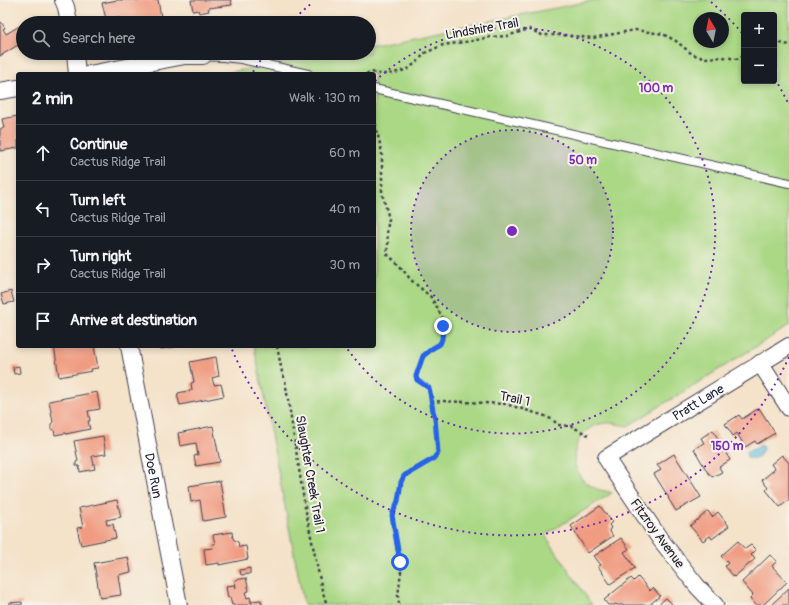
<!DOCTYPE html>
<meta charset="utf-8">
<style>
:root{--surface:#171b24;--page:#242831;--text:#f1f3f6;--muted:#9ea1a6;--line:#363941}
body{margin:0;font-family:Pangolin,sans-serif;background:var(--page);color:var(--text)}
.controls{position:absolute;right:12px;top:12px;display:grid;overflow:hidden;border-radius:4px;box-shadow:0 2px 6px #0003}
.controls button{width:36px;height:36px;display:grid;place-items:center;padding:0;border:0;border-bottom:1px solid var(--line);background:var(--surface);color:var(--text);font:20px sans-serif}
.compass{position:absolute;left:693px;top:12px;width:36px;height:36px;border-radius:50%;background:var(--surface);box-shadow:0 2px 6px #0003;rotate:350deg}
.stop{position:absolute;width:12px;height:12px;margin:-9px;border:3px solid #2563eb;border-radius:50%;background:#fff}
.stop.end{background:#2563eb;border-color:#fff;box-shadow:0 1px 4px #0008}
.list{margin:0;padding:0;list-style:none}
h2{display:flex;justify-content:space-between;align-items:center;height:52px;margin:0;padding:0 16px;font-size:17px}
h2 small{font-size:13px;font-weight:400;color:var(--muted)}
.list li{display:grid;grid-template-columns:26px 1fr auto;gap:12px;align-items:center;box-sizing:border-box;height:56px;padding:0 16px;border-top:1px solid var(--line)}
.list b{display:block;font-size:15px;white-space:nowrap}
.list p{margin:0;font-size:13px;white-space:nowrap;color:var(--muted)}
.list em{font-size:13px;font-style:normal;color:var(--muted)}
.icon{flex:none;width:22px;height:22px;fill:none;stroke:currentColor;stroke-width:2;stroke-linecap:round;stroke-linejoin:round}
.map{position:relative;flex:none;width:789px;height:605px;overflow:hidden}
.search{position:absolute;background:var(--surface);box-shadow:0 2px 6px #0003;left:16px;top:16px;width:360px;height:44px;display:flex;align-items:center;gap:10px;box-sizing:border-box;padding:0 14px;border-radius:22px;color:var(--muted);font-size:15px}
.panel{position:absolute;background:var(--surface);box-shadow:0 2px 6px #0003;left:16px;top:72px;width:360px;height:276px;border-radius:4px}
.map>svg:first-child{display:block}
</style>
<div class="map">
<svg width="789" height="605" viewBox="0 0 789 605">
<rect width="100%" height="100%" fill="#f7f3e8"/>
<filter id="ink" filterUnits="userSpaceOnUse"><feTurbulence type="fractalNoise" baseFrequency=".025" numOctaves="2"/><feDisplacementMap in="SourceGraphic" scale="8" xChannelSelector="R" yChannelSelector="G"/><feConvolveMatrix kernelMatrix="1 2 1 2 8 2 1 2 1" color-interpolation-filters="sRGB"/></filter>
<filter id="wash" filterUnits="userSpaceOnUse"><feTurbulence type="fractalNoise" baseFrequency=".012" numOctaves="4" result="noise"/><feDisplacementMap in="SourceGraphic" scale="16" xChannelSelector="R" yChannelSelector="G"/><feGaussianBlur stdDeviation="0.9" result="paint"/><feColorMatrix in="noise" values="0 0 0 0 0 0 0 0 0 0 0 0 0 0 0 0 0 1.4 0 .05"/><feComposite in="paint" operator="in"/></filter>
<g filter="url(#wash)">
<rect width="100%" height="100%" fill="#f4e2c9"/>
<path fill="#aad885" stroke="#667d60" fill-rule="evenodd" d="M 596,0 L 789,0 L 789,326 L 628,426 C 619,425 610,421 600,424 C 574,430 565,465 586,483 C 590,486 595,488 600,490 C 604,491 608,491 612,493 L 545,535 L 592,605 L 304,605 L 254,346 L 374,346 L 374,74 L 221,74 L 328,53 L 369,53 L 369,45 ZM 744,15 L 774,15 L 774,81 L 744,81 ZM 699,18 L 723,18 L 723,42 L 699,42 Z"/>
<path fill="#62c0e0" stroke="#42718e" d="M 760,445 L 762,446 L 763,448 C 760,457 757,461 747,457 L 746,453 C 748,449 750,451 754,449 C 756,449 758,447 760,445 Z"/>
<g id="blocks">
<path fill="#f09c82" d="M 118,0 L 158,0 L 162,23 L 118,23 L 117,18 L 119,18 L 118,17 L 106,19 L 102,3 Z
M 191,0 L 231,0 L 232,5 L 208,8 L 209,11 L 199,13 L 198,10 L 193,11 Z
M 1,22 L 5,28 L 3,29 L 6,34 L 23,24 L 23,42 L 0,56 L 0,23 Z
M 18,116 L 18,148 L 0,151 L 0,129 L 4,128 L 2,119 Z
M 11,291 L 14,302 L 4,304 L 1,294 Z
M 54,346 L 94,346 L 98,368 L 91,369 L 92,371 L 59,377 Z
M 159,346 L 175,346 L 175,347 L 160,349 Z
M 216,357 L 219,376 L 212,378 L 214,385 L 221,384 L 224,396 L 180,405 L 177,395 L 178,395 L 178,393 L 192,390 L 191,383 L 194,382 L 190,362 Z
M 19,366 L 20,373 L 14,374 L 13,367 Z
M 97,392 L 100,409 L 88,411 L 90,421 L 88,421 L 90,429 L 66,434 L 66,433 L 55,435 L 54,430 L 51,429 L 51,424 L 53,422 L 49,401 Z
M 759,408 L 775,433 L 757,444 L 755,441 L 745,447 L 737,433 L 733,436 L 725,424 L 739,415 L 742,419 Z
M 213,426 L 220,462 L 196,466 L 194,456 L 198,455 L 196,443 L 180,446 L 178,433 Z
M 713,430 L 730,460 L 719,467 L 722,472 L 712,477 L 709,473 L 708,473 L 694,449 L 704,443 L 701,438 Z
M 103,436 L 106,454 L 92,456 L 95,469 L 80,472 L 79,466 L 76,466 L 76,462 L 78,461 L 74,441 Z
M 674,454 L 701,497 L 676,511 L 668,498 L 669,498 L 654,474 L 661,470 L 657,465 Z
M 782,455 L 789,463 L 789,500 L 780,507 L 766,490 L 768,488 L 762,480 L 775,469 L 771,464 Z
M 220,481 L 226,517 L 203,521 L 200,500 L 191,502 L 189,486 Z
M 117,500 L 121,517 L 106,520 L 107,525 L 113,524 L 116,538 L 81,545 L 77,528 L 83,527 L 79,508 Z
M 600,506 L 612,522 L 609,525 L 611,528 L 609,530 L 613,536 L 588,553 L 571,526 Z
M 708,511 L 712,517 L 718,512 L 729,526 L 712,539 L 710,536 L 703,541 L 690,526 Z
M 232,532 L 233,539 L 238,542 L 239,547 L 246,546 L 248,559 L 219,565 L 219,563 L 206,565 L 204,549 L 213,548 L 212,544 L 215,544 L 213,535 Z
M 621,538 L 629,549 L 624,552 L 635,568 L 610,584 L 598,566 L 601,565 L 594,556 Z
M 738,541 L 745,549 L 751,545 L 756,550 L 751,555 L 755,559 L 734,577 L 725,566 L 728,563 L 721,556 Z
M 770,555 L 777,561 L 772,566 L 787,582 L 763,605 L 756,605 L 750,598 L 753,595 L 742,582 Z
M 128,557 L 131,572 L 118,575 L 121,595 L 100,598 L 94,563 Z
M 250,568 L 250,574 L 241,575 L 240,570 Z
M 638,577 L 650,591 L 653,588 L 660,596 L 649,605 L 617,605 L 616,604 L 614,605 L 608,605 L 604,600 L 631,578 L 634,581 Z
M 246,578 L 249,591 L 245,592 L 247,598 L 250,597 L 251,603 L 252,603 L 252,601 L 261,600 L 262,605 L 232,605 L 230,597 L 228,598 L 226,586 L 235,585 L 235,588 L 236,587 L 235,580 Z
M 789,588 L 789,605 L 771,605 Z
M 666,598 L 673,605 L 658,605 Z
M 22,602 L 22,605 L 9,605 L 9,603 Z"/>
</g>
</g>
<g filter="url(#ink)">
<use href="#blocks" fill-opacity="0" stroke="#423f50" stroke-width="1"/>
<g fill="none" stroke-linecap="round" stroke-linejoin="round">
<defs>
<path id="lane" d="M 203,56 L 223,57 L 241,59 L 308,74
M 374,89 L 789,183"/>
<g id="street">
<path d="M 63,0 L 66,7 L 69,23"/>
<path d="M 75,53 L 77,74"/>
<path d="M 89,74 L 185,56 L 203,56"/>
<path d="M 0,91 L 18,88"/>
<path id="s1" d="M 129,346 L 179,605"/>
<path d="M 760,363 L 789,408"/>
<path id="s2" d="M 715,605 L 697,586 L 660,539 L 606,458 L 789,346"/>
</g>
</defs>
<use href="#lane" stroke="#423f50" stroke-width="10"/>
<use href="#street" stroke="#423f50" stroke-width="18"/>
<path stroke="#423f50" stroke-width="2.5" stroke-dasharray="3 3" stroke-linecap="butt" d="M 774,42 C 779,41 784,46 789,44
M 366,74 L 371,72 L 381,74 L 387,74 L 398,72 L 408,69 L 417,62 L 425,53 L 443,45 L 472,41 L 490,37 L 507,36 L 529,29 L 542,35 L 561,35 L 593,38 L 635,30 L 663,34 L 676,41 L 692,54 L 703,58 L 723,57 L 738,59 L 744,56
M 374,118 L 382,153 L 382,193 L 389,219 L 387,230 L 388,243 L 387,254 L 399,265 L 411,280 L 431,297 L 443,319 L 443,326 L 442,339 L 440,344 L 433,348 L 423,357 L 416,377 L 417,380 L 429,388 L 431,393 L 433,411 L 435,418 L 438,453 L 433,459 L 404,475 L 401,482 L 398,501 L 392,515 L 401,571 L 398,596 L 399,605
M 277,346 L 282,372 L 285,380 L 305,507 L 322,590 L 327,605
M 431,402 L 443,401 L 506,404 L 545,416 L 553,420 L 558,425 L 571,426 L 588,435"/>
<use href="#lane" stroke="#fff" stroke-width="8"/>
<use href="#street" stroke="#fff" stroke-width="16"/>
</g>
</g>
<g fill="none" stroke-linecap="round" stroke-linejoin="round" filter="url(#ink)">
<path stroke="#2563eb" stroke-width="5" d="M 400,562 L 392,515 L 398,501 L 401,482 L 404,476 L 433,459 L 438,453 L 435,418 L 433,411 L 430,393 L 429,388 L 417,380 L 416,376 L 423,356 L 433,348 L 440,344 L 442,339 L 443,326"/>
</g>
<circle cx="512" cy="231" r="101" fill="#7b2cbf" fill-opacity=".12"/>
<g fill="none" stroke="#7b2cbf" stroke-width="2" stroke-dasharray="2 4">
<circle cx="512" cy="231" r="101"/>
<path d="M375 81A203 203 0 1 1 346 347"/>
<path d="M789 357A304 304 0 0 1 231 347M253 72A304 304 0 0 1 265 54M291 22A304 304 0 0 1 313 2M711 2A304 304 0 0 1 743 34M775 79A304 304 0 0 1 789 105"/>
</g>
<g text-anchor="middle" stroke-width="4" stroke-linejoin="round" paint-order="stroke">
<g font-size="13" fill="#22223b" stroke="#f7f3e8">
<text transform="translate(482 28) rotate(-10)" y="5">Lindshire Trail</text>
<text transform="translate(515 398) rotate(12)" y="5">Trail 1</text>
<text dy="5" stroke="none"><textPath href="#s2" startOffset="291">Pratt Lane</textPath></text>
<text transform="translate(311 474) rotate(80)" y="5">Slaughter Creek Trail 1</text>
<text dy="5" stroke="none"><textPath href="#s1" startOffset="132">Doe Run</textPath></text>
<text transform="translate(658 533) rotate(54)" y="5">Fitzroy Avenue</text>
</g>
</g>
<circle cx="512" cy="231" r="6" fill="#7b2cbf" stroke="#f7f3e8" stroke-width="2"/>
<g font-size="12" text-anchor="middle" font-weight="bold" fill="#7b2cbf" stroke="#f7f3e8" stroke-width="4" stroke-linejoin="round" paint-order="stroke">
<text x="656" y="92">100 m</text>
<text x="583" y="164">50 m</text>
<text x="727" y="450">150 m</text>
</g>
</svg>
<div class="controls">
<button>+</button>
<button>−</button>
</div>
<svg class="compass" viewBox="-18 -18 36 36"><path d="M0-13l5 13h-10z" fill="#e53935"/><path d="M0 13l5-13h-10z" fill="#9ea1a6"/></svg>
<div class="stop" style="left:400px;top:562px"></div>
<div class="stop end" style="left:443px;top:326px"></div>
<div class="search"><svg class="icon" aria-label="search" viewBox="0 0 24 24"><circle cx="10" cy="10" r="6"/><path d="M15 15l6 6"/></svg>Search here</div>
<section class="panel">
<h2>2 min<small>Walk · 130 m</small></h2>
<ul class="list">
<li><svg class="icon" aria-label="ahead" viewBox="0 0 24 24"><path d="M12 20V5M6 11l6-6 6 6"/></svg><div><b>Continue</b><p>Cactus Ridge Trail</p></div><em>60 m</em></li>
<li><svg class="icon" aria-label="left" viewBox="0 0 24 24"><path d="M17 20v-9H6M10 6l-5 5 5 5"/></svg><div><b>Turn left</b><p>Cactus Ridge Trail</p></div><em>40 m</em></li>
<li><svg class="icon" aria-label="right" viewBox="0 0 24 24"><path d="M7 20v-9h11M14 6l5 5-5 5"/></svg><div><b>Turn right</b><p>Cactus Ridge Trail</p></div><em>30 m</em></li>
<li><svg class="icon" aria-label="arrive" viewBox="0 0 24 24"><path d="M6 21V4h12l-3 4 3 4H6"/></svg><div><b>Arrive at destination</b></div></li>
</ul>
</section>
</div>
